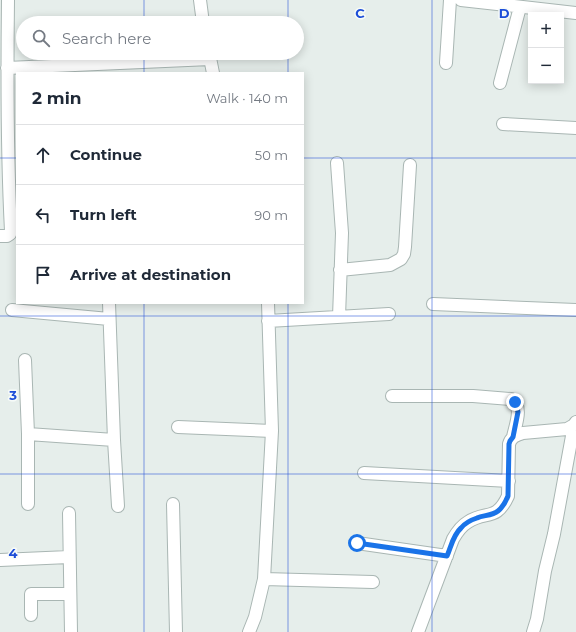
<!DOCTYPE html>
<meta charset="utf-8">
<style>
:root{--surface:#fff;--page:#f2f2f3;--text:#1f2937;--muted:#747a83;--line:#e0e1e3}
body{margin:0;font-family:Montserrat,sans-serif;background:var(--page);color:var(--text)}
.controls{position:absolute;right:12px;top:12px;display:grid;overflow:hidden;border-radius:0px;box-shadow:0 2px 10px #0003}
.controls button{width:36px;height:36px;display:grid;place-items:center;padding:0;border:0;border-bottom:1px solid var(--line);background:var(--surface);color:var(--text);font:20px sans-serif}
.stop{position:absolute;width:12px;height:12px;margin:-9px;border:3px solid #1a73e8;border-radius:50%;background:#fff}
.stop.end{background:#1a73e8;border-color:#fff;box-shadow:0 1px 4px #0008}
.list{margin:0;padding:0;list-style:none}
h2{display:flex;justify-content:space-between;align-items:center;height:52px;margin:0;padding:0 16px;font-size:17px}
h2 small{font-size:13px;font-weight:400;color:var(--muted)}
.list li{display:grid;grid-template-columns:26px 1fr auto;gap:12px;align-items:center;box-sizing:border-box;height:60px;padding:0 16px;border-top:1px solid var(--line)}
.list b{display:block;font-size:15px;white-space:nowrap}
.list em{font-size:13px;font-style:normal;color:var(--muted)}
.icon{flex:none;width:22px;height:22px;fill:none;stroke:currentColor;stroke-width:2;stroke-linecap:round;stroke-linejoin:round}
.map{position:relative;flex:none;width:576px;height:632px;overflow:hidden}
.search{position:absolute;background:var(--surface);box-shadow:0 2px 10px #0003;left:16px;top:16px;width:288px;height:44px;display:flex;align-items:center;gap:10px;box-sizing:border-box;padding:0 14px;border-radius:22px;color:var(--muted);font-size:15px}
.panel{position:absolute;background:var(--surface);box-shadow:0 2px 10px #0003;left:16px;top:72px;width:288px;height:232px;border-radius:0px}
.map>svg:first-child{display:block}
</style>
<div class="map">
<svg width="576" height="632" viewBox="0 0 576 632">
<rect width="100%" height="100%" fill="#e6eeeb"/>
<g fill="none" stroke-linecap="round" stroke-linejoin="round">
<defs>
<path id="minor" d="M 200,0 L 203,23
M 461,0 L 576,13
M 209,53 L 213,73
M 446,63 L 450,0
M 7,68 L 210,59
M 500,83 L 520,7
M 503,124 L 576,128
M 337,163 L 342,233 L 339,317
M 0,236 L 7,236 L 10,234 L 11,231 C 7,154 7,77 8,0
M 340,270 L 390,265 L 401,259 L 404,254 L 405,247 L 410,165
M 433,304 L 576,310
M 12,310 L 109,319
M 268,321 L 389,314
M 25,360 L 28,434
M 392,396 L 473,396 L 511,399 C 524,406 515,426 513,437
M 178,427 L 272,431
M 114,440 L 118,506
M 364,473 L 509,481
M 28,504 L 28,434 L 114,440 L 109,303
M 173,504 L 176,632
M 69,513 L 71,632
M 357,543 L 447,556
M 0,560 L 69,557
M 264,579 L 373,582
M 31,615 L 31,594 L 70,594
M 249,632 L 255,617 L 264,579 L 272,431 L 268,303
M 418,632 L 453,539 C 457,532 461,526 468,522 C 486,510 496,522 508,496 L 509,444 C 511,437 516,435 523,433 L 567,429 L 574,425 L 576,422
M 533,632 L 537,619 L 545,571 L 554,534 L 574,425"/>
</defs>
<use href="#minor" stroke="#a9b6b3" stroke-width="14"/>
<use href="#minor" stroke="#fff" stroke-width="12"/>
</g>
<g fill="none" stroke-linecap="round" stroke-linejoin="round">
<path stroke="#1a73e8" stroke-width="5" d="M 357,543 L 447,556 C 451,547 453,535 461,528 C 465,523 471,520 477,518 C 483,515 492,516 498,511 C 503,507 506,501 508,496 L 509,444 L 510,441 L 513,437 L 518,412 L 515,402"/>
</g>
<path fill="none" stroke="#1d4ed8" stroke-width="1" stroke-opacity="0.55" d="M 144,0 L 144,23M 288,0 L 288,23M 432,0 L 432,632M 144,53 L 144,73M 288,53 L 288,73M 0,158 L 17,158M 303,158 L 576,158M 144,303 L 144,632M 288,303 L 288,632M 0,316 L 576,316M 0,474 L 576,474"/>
<g font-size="13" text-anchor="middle" font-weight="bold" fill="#1d4ed8" stroke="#f7fbf9" stroke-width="3" stroke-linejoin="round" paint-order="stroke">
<text x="360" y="18">C</text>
<text x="504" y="18">D</text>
<text x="13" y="400">3</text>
<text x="13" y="558">4</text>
</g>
</svg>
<div class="controls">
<button>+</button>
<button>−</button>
</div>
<div class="stop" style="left:357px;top:543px"></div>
<div class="stop end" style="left:515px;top:402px"></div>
<div class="search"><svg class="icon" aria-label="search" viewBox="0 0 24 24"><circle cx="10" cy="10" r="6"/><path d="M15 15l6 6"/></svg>Search here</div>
<section class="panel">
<h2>2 min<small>Walk · 140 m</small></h2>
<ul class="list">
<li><svg class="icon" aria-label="ahead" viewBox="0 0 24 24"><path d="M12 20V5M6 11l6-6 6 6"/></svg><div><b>Continue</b></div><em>50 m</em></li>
<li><svg class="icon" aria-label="left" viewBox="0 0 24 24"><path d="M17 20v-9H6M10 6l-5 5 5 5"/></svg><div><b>Turn left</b></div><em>90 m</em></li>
<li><svg class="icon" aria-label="arrive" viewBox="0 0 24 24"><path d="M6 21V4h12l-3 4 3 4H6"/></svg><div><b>Arrive at destination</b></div></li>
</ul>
</section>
</div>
